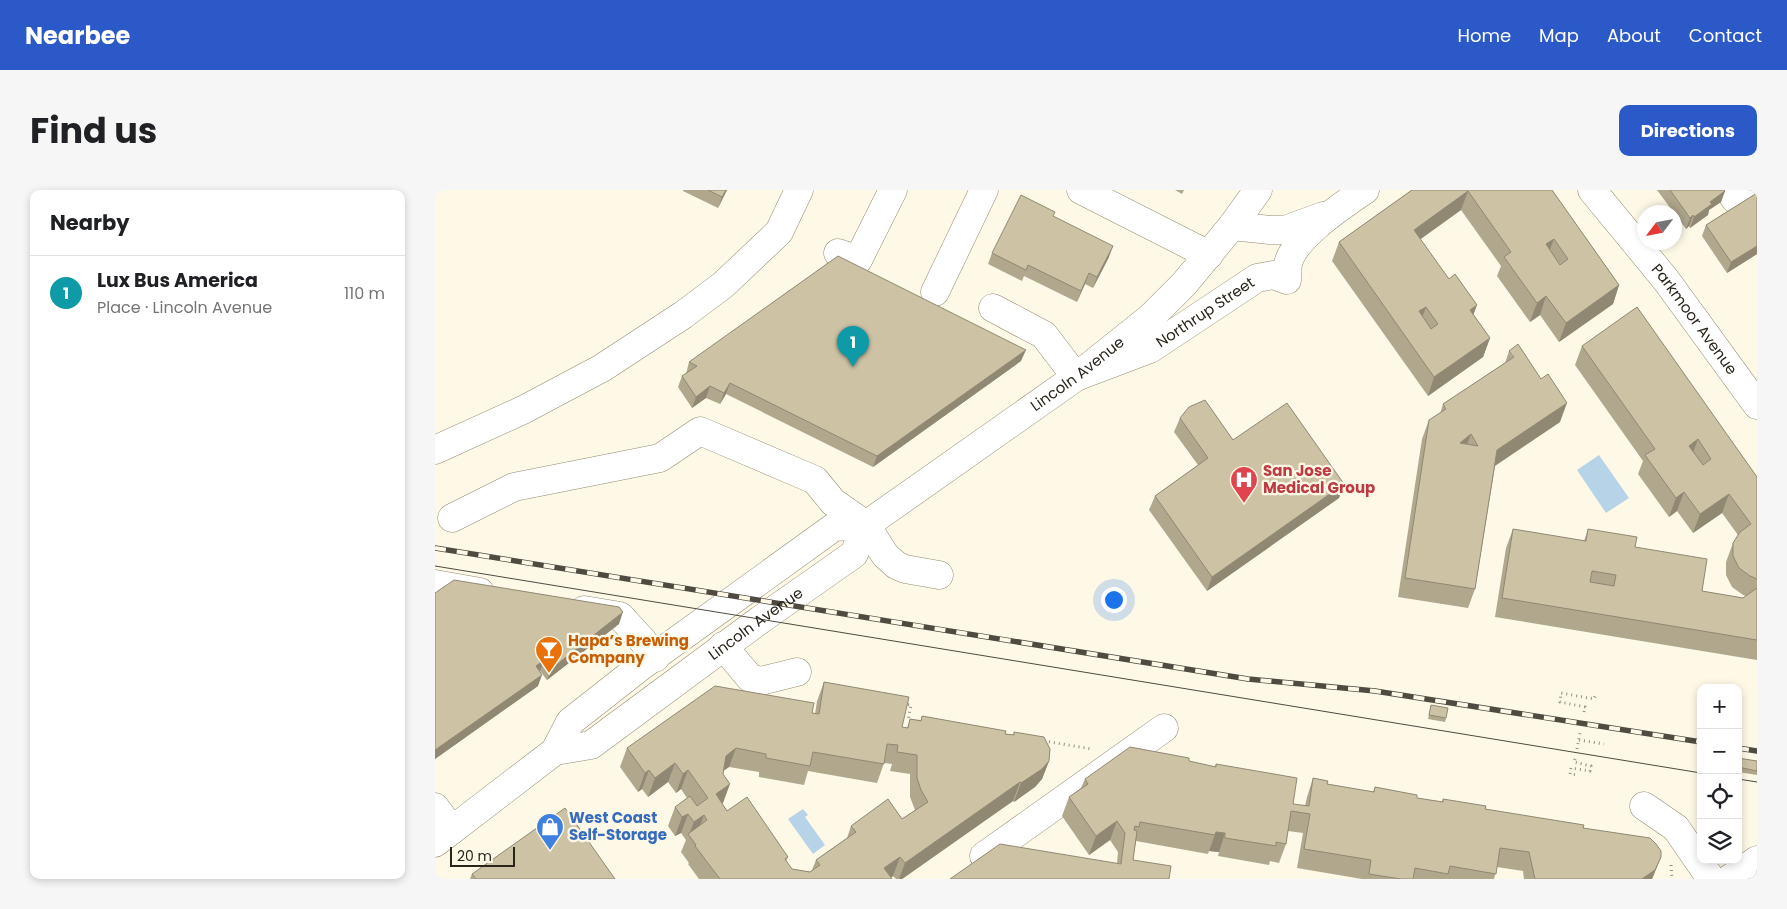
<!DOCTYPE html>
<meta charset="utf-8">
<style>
:root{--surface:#fff;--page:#f6f6f6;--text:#202124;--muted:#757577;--line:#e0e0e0;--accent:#2b59c7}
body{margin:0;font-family:Poppins,sans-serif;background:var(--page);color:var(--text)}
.controls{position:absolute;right:15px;bottom:15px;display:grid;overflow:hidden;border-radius:10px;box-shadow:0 2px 8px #0003}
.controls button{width:45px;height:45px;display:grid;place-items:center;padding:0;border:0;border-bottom:1px solid var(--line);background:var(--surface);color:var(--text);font:25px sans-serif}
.compass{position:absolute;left:1202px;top:15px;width:45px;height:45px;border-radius:50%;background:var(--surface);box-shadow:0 2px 8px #0003;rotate:238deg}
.scale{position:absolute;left:15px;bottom:12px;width:65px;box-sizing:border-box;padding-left:5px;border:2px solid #29251b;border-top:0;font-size:14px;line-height:18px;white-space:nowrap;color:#29251b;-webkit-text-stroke:4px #fef8e7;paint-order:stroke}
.you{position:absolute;left:678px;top:409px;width:18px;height:18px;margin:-12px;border:4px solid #fff;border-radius:50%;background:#1a73e8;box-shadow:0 0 0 8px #1a73e833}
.badge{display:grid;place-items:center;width:32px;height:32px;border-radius:50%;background:var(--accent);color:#fff;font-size:16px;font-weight:700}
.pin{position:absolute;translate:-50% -41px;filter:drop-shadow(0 1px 2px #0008)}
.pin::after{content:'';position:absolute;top:26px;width:18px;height:15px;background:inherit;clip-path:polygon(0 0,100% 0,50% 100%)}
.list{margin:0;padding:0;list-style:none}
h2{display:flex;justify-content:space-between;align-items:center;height:65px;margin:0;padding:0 20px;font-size:21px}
h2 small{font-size:16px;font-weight:400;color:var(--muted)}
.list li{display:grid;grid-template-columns:32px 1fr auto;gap:15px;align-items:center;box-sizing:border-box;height:75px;padding:0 20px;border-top:1px solid var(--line)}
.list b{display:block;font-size:19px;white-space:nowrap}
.list p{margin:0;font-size:16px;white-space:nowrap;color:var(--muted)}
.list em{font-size:16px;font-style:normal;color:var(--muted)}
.icon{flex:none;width:28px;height:28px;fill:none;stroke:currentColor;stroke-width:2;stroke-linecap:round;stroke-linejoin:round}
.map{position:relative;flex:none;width:1322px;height:689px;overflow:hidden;border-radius:10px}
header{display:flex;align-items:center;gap:30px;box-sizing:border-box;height:70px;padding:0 25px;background:var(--accent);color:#fff}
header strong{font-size:24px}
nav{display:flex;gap:28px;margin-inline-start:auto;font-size:18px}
.intro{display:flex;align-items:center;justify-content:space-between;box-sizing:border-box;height:120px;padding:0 30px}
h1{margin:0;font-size:35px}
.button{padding:12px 22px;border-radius:10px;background:var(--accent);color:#fff;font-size:18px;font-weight:700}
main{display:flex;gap:30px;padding:0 30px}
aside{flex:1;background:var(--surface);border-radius:10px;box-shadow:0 2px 8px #0003}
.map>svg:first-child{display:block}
</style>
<header>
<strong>Nearbee</strong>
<nav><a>Home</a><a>Map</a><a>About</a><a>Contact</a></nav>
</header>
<div class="intro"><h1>Find us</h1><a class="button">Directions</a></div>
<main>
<aside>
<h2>Nearby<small></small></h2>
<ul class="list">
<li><span class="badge" style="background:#0f9aa8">1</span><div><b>Lux Bus America</b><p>Place · Lincoln Avenue</p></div><em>110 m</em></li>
</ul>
</aside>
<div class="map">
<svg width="1322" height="689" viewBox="0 0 1322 689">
<rect width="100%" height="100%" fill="#fef8e7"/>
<path fill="#b7d3e8" d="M 1164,265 L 1194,308 L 1171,323 L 1142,280 Z
M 368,619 L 373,625 L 370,627 L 390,655 L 378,664 L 353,629 Z"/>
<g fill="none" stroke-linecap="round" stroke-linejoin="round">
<defs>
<g id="minor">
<path d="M 646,0 L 774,65"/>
<path id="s1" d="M 1157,0 L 1231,90 L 1322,215"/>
<path d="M 1294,0 L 1300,9 L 1314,0"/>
<path d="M 797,36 L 835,40 L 850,40 L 888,26"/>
<path d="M 403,63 L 423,70 L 458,0"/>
<path d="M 500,102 L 549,0"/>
<path id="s2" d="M 558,118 L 609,145 L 641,187 L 715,159 L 822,88 L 838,85 L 852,90 C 853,85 852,79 853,74 C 859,47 908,15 930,0"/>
<path d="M 0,260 L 88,220 L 167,178 L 248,125 L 288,95 L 344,42 L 364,0"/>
<path d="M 17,328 L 79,297 L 225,268 L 265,241 L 380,290 L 398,312 L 431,335 L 450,365 L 461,375 L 470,379 L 504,385"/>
<path d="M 0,394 L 45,402"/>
<path d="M 149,420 L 185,426 L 208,451 L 220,468"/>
<path d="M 288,456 L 315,488 L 326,491 L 362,482"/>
<path d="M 1209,616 L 1241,638 L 1276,689"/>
<path d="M 0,617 L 17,640"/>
<path d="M 549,666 L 729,538"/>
</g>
<g id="major">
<path id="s3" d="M 120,561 L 156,555 L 325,430 L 419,364 L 431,335"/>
<path id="s4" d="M 0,653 L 120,561 L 135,532 L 205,477 L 399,337 L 431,335 L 641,187 L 716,127 L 749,94 L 797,36 L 823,0"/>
<path d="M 1294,689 L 1322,670"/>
</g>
</defs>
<use href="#minor" stroke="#948b71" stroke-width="29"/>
<use href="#major" stroke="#948b71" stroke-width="29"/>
<path stroke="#959082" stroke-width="3" stroke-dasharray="1 4" stroke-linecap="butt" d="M 468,514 L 476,515 L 473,530 L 476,531
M 1149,522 L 1150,517 L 1125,512 L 1126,503 L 1159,509 L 1161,504
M 1144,550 L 1169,554
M 609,551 L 657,559
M 1142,559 L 1145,543
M 1140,569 L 1139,572 L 1156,576 L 1155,581 L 1136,578 L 1135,584 L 1143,585
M 1236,675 L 1237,689"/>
<use href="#minor" stroke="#fff" stroke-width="28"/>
<use href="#major" stroke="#fff" stroke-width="28"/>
<path stroke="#4f4b40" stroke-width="1" d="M 0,376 L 1266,583
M 1303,589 L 1322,592"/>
<defs>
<path id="rail" d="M 0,358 L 813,489 L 940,501 L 1266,552
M 1303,558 L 1322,561"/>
</defs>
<use href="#rail" stroke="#4f4b40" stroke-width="5.5"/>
<use href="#rail" stroke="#fef8e7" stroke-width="4" stroke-dasharray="11" stroke-linecap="butt"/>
</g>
<path fill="#b0a78d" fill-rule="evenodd" d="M 248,0 L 292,0 L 283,18 L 248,1 Z
M 740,0 L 749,0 L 747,4 Z
M 977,0 L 1117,0 L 1184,95 L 1178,114 L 1124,152 L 1105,125 L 1095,132 L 1062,86 L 1066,76 L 1026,20 L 985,49 L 1055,148 L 1048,167 L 993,206 L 897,71 L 904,52 Z
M 1222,0 L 1289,0 L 1290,1 L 1286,12 L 1274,20 L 1273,25 L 1255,38 L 1254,36 L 1251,39 Z
M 1322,3 L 1322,64 L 1292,83 L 1267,46 L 1271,35 Z
M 618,27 L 674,67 L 658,98 L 650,94 L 642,112 L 589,86 L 587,91 L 553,74 L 557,63 Z
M 1147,156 L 1322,287 L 1322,470 L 1060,427 L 1071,358 L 1078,339 L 1149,351 L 1153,339 L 1200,357 L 1267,401 L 1308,408 L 1311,406 L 1308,405 L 1297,397 L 1291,385 L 1291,372 L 1298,353 L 1303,345 L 1287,323 L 1258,343 L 1242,321 L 1234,327 L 1203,284 L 1208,271 L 1140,175 Z
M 1074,161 L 1125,232 L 1060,276 L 1040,399 L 1033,418 L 963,407 L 987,249 L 994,230 L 1005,224 L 1008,214 L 1070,173 Z
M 586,171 L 438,277 L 291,204 L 285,214 L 271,208 L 257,218 L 243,197 L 247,186 L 251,184 L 254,172 Z
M 745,228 L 798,250 L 909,294 L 904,308 L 772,401 L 714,320 L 720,306 L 763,275 L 739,242 Z
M 0,403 L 184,434 L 112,490 L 105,481 L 103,496 L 0,569 Z
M 389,492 L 467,537 L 472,538 L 475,529 L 486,530 L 487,526 L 570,544 L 578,545 L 579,542 L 614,571 L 607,589 L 600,597 L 579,612 L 578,611 L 467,689 L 461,689 L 458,686 L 456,688 L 457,689 L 264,689 L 253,674 L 254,673 L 246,662 L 251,650 L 246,643 L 240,646 L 233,636 L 240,617 L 252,608 L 246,599 L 241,603 L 233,592 L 213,607 L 207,599 L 203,602 L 185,577 L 192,558 L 377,523 L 380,524 L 382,511 ZM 449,573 L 457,574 L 455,581 L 475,584 L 475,607 L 480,620 L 467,629 L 416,636 L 412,648 L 381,670 L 377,680 L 375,682 L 357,679 L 351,671 L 353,667 L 292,621 L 287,613 L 288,613 L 288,581 L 294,577 L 324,582 L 324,587 L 369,595 L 373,581 L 442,593 Z
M 996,515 L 1011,528 L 1010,532 L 993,529 Z
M 1303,568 L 1322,571 L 1322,585 L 1303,582 Z
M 754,571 L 780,577 L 781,574 L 858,614 L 870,616 L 872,607 L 878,588 L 892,594 L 938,602 L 940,597 L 982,608 L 1007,612 L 1008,609 L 1050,619 L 1148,638 L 1226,667 L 1217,689 L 1089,689 L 1088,681 L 1062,677 L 1059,689 L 927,689 L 862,678 L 868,643 L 853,641 L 851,654 L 844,673 L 835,671 L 834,675 L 783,666 L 784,662 L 774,661 L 773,664 L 701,651 L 698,670 L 734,689 L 682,673 L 683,662 L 675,650 L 654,665 L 627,626 L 634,607 L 646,598 L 650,589 Z
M 37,684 L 180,689 L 35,689 Z"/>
<path fill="#908873" d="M 291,0 L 292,0 L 283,18 L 287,7 Z
M 1033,1 L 1026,20 L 972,59 L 979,40 Z
M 1290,1 L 1286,12 L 1274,20 L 1273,25 L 1255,38 L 1259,27 L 1275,12 Z
M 1258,25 L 1254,36 L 1251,39 L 1255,28 Z
M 1119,49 L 1112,67 L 1111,54 Z
M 678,56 L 674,67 L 658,98 L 662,87 Z
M 1322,56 L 1322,64 L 1292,83 L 1296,72 Z
M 654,83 L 650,94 L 642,112 L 646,101 Z
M 1184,95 L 1178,114 L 1124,152 L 1131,133 Z
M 1111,106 L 1105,125 L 1095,132 L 1102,113 Z
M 1042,115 L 1035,134 L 1035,120 Z
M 991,117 L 984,136 L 984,121 Z
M 1055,148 L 1048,167 L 993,206 L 999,187 Z
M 591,160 L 586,171 L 438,277 L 442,266 Z
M 295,193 L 291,204 L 285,214 L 289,203 Z
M 275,196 L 271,208 L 257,218 L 261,207 Z
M 1132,213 L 1125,232 L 1055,279 L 1062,260 Z
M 1036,244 L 1029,263 L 1025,253 Z
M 1263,249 L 1256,268 L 1254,256 Z
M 909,294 L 904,308 L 772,401 L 777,387 Z
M 1249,302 L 1242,321 L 1234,327 L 1241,308 Z
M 1294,304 L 1287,323 L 1258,343 L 1265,324 Z
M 188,422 L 184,434 L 112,490 L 116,479 Z
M 109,470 L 105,481 L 101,476 Z
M 107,485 L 103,496 L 0,569 L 0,560 Z
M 301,558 L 294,577 L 284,584 L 291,566 Z
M 614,571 L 607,589 L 600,597 L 579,612 L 586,593 Z
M 240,573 L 233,592 L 213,607 L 220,588 Z
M 214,580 L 207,599 L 203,602 L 210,583 Z
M 253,580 L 246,599 L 241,603 L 248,584 Z
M 585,592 L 578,611 L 467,689 L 464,689 L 470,673 Z
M 295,594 L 288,613 L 274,623 L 281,604 Z
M 253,624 L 246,643 L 240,646 L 247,627 Z
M 269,625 L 262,644 L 254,645 L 259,632 Z
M 682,631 L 675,650 L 654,665 L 661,646 Z
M 781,642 L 790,643 L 784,662 L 774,661 Z
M 465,667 L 458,686 L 454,689 L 449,678 Z
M 1226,667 L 1217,689 L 1207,689 Z"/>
<path fill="#cdc2a4" stroke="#908873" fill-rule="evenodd" d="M 273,0 L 291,0 L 287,7 Z
M 977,0 L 1117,0 L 1184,95 L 1131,133 L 1111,106 L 1102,113 L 1069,67 L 1076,62 L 1033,1 L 979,40 L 1014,89 L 1020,84 L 1042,115 L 1035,120 L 1055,148 L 999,187 L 904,52 ZM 1119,49 L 1133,69 L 1125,75 L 1111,54 ZM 991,117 L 1003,134 L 996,139 L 984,121 Z
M 1235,0 L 1289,0 L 1290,1 L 1275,12 L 1277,14 L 1259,27 L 1258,25 L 1255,28 Z
M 1322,3 L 1322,56 L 1296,72 L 1271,35 Z
M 586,5 L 620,22 L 618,26 L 678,56 L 662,87 L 654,83 L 646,101 L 593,75 L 591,80 L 557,63 Z
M 403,66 L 591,160 L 442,266 L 295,193 L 289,203 L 275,196 L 261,207 L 247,186 L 262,176 L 254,172 Z
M 1202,117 L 1322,287 L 1322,390 L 1320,388 L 1315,386 L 1304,378 L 1298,366 L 1298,353 L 1305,342 L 1316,334 L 1294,304 L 1265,324 L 1249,302 L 1241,308 L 1210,265 L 1220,259 L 1147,156 ZM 1263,249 L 1276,269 L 1268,275 L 1254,256 Z
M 1083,154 L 1106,189 L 1113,184 L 1132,213 L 1062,260 L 1040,399 L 970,388 L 994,230 L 1011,219 L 1008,214 L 1079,167 L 1074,161 ZM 1036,244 L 1043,256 L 1025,253 Z
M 770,210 L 798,250 L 852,213 L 909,294 L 777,387 L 720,306 L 773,268 L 745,228 L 754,217 Z
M 1078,339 L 1151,351 L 1153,339 L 1202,347 L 1200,357 L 1272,369 L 1267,401 L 1308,408 L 1322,398 L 1322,450 L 1067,408 ZM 1157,381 L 1181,385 L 1179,396 L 1155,392 Z
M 19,390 L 184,417 L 188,422 L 116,479 L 109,470 L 101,476 L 107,485 L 0,560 L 0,403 Z
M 389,492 L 474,507 L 467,537 L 473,538 L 475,529 L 486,531 L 487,526 L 571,541 L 570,544 L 579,545 L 579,542 L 609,547 L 615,559 L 614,571 L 607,579 L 586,593 L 585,592 L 470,673 L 465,667 L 449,678 L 457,689 L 285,689 L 260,656 L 261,655 L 253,644 L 272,630 L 269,625 L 259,632 L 253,624 L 247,627 L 240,617 L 255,606 L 262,616 L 273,608 L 253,580 L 248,584 L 240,573 L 220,588 L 214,580 L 210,583 L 192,558 L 280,496 L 379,513 L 377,523 L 384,524 ZM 452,554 L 463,555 L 462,562 L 482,565 L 482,588 L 486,600 L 493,612 L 467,629 L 453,609 L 416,636 L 421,642 L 381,670 L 385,675 L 375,682 L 357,679 L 350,669 L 353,667 L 312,607 L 292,621 L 281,604 L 295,594 L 288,584 L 291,566 L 301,558 L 331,564 L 331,568 L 375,576 L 378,562 L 449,574 Z
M 996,515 L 1013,518 L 1011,528 L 994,525 Z
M 695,557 L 754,568 L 754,571 L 781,577 L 781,574 L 862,588 L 858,614 L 874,616 L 878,588 L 893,591 L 892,594 L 939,602 L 940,597 L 982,605 L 982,608 L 1008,612 L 1008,609 L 1051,616 L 1050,619 L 1149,635 L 1148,638 L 1215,648 L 1221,654 L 1226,661 L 1226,667 L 1220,680 L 1207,689 L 1100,689 L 1094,662 L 1065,658 L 1061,684 L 1015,676 L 1013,684 L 980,678 L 978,689 L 966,689 L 934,684 L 936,670 L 869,659 L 875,624 L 856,621 L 851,654 L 841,652 L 841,656 L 790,648 L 790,643 L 781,642 L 780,645 L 705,632 L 704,637 L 700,636 L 699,640 L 702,641 L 698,670 L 736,676 L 734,689 L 515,689 L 565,654 L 686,674 L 690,643 L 682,631 L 661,646 L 634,607 L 653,594 L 650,589 Z
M 1303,568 L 1322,571 L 1322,581 L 1303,577 Z
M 130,618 L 180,689 L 41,689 L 37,684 Z"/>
<defs>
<symbol id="hospital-pin" viewBox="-11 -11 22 30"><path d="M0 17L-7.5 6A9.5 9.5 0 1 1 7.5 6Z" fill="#e0444e" stroke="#fef8e7"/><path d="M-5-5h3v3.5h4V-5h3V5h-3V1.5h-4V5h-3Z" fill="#fff"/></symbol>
<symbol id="bar-pin" viewBox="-11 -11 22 30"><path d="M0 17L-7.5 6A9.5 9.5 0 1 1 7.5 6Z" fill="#e8710a" stroke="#fef8e7"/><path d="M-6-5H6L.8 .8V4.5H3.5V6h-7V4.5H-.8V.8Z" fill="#fff"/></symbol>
<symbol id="shop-pin" viewBox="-11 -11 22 30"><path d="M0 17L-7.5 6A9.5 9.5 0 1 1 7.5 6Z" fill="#3f7fe0" stroke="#fef8e7"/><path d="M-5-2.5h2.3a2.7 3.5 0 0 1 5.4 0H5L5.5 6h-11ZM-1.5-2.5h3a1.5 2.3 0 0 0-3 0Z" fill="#fff"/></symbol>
</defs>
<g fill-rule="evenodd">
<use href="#hospital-pin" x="793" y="274" width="32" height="43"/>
<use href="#bar-pin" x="98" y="444" width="32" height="43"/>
<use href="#shop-pin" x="99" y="621" width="32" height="43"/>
</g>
<g text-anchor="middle" stroke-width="4.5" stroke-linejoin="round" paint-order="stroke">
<g font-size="15" fill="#29251b" stroke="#fef8e7">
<text dy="5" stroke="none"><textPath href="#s2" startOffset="256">Northrup Street</textPath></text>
<text dy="5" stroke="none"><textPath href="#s1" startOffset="165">Parkmoor Avenue</textPath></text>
<text dy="5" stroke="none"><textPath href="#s4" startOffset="804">Lincoln Avenue</textPath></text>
<text dy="5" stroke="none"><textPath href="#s3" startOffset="241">Lincoln Avenue</textPath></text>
</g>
<g font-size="15" font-weight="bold" fill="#be3a42" stroke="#fef8e7" text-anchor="start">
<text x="828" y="286">San Jose<tspan x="828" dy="17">Medical Group</tspan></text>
</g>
<g font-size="15" font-weight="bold" fill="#c56008" stroke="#fef8e7" text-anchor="start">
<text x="133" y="456">Hapa’s Brewing<tspan x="133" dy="17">Company</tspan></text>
</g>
<g font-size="15" font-weight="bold" fill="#366cbe" stroke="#fef8e7" text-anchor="start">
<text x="134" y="633">West Coast<tspan x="134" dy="17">Self-Storage</tspan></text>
</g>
</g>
</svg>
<div class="controls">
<button>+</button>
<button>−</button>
<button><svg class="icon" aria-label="locate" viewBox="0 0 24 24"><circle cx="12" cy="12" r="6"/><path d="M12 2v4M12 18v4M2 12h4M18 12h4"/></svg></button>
<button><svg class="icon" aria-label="layers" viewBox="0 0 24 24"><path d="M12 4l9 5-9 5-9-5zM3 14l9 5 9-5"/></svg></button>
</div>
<svg class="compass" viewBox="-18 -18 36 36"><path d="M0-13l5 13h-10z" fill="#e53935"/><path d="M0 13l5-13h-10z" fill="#757577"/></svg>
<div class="scale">20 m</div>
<div class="you"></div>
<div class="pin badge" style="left:418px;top:177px;background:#0f9aa8">1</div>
</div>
</main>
